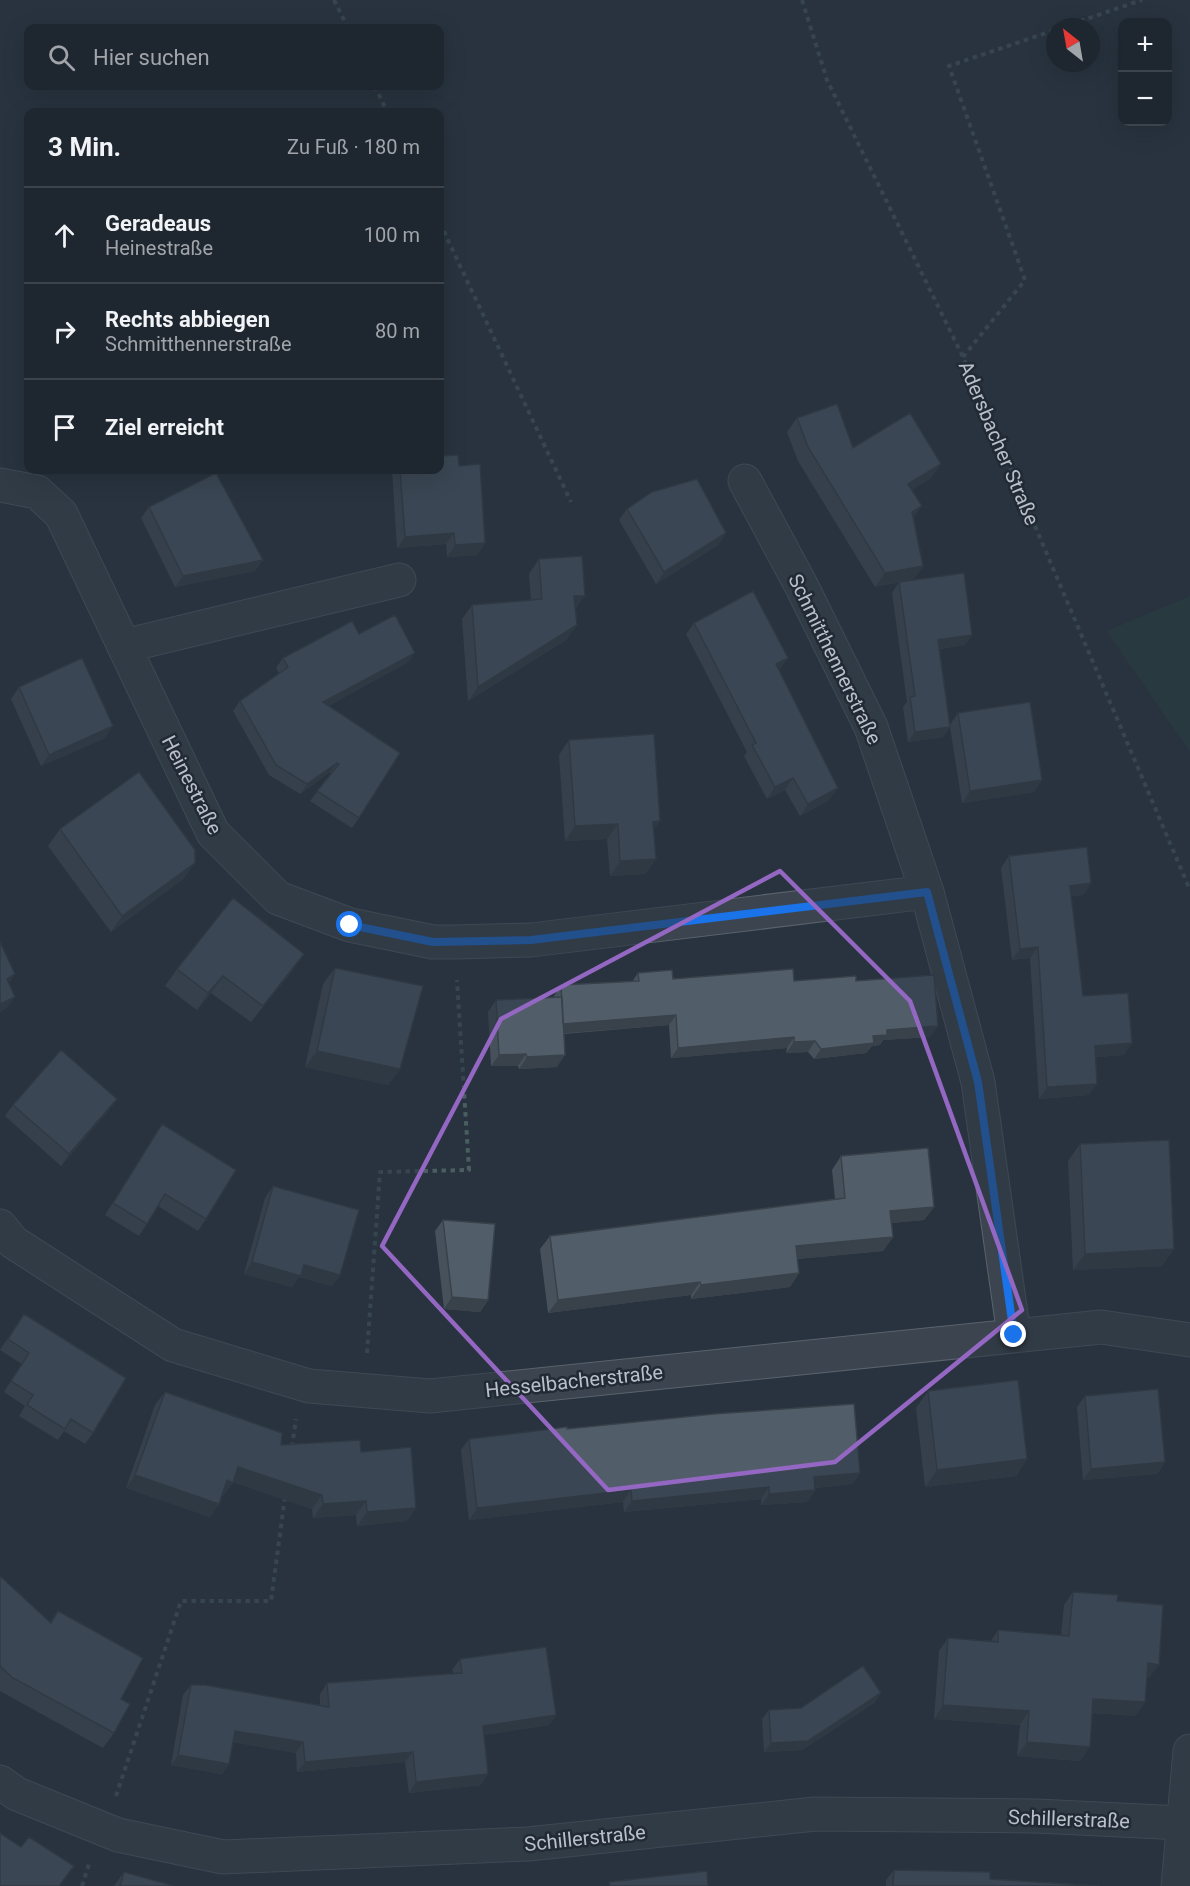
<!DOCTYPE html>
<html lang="de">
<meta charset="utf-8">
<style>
:root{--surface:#1e262f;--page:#262e37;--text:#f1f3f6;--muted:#a1a5aa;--line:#3c434b}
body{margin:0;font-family:Roboto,sans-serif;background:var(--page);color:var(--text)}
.controls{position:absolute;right:18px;top:18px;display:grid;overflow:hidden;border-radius:12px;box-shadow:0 6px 24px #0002}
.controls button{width:54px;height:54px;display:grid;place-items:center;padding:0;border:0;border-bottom:2px solid var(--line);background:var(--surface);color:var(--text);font:30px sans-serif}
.compass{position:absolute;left:1046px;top:18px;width:54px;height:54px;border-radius:50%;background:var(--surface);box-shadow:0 6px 24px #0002;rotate:329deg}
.stop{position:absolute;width:18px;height:18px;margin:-14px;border:4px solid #1a73e8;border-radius:50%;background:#fff}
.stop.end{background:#1a73e8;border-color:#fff;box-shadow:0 2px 6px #0008}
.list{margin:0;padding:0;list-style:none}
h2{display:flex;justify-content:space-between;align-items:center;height:78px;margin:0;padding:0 24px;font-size:26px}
h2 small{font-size:20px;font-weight:400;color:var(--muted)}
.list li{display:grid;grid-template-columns:39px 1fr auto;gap:18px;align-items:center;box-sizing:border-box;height:96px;padding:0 24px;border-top:2px solid var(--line)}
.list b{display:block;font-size:22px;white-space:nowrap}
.list p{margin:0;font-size:20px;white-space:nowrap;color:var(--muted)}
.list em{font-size:20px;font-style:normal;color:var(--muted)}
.icon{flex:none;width:33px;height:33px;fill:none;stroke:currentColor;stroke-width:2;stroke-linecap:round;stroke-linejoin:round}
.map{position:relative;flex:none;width:1190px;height:1886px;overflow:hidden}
.search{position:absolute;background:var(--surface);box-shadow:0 6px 24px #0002;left:24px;top:24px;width:420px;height:66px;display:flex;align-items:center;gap:15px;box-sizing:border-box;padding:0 21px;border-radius:12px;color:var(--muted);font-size:22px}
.panel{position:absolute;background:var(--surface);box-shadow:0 6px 24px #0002;left:24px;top:108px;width:420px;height:366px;border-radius:12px}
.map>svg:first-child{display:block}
</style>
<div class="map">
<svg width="1190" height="1886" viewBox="0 0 1190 1886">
<rect width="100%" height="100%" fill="#28333f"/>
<path fill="#2b4141" d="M 1190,596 L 1190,752 L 1107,631 Z"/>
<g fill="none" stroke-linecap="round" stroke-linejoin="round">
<defs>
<path id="street" d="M 745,481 L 802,587 L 871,727 L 927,892 L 978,1082 L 1014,1335
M 0,485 L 37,492 L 61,514 L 213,833 L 278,898 L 350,925 L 433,942 L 455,942 L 531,940 L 927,892
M 124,646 L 399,580
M 0,1226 L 13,1242 L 173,1345 L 309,1386 L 430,1396 L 1101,1327 L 1190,1340
M 0,1782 L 17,1794 L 118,1835 L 223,1857 L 528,1844 L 815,1814 L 1036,1816 L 1183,1823
M 1178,1886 L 1190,1751"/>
</defs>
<use href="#street" stroke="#5a636d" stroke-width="35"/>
<path stroke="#4a5e5f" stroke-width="4" stroke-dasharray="4.5 4.5" stroke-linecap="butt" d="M 334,0 L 348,28
M 802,0 L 827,80 L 963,357 L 1190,890
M 1063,27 L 1142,0
M 375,86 L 387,112
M 440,223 L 571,502
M 963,357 L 1025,280 L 949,66 L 1055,30
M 367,1353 L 380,1172 L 469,1170 L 457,980
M 292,1447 L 296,1419
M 116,1796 L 181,1601 L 271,1601 L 285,1496
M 82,1886 L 89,1864"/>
<use href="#street" stroke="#3c454f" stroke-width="33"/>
</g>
<path fill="#46515b" d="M 797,418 L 853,448 L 941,464 L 931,478 L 911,490 L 914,518 L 923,566 L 913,580 L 972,635 L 965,645 L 940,649 L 950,725 L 958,713 L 1034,792 L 962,803 L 950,727 L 943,737 L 908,742 L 903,707 L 907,702 L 892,593 L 899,582 L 875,587 L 798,461 L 787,432 Z
M 459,466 L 485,543 L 477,555 L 447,557 L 446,544 L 397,548 L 392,470 L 440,470 Z
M 149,507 L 255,571 L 175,587 L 141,518 Z
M 627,509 L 726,533 L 718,545 L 656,584 L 619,520 Z
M 539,559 L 575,610 L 577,625 L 566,640 L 468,701 L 462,619 L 472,605 L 531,600 L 529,574 Z
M 694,623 L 780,669 L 779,670 L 829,800 L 800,816 L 785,790 L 767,799 L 744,756 L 747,752 L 686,634 Z
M 359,634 L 408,662 L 328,706 L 359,818 L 352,828 L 310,801 L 331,774 L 330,772 L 300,794 L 269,775 L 233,711 L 240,701 L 279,673 L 276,668 L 283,658 Z
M 19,687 L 105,738 L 41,766 L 11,699 Z
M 569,740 L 654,829 L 656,859 L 645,874 L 610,876 L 607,839 L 565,841 L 559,755 Z
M 60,829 L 195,863 L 183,879 L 111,932 L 48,846 Z
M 1009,856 L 1091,883 L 1083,895 L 1071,896 L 1083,996 L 1124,1055 L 1096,1057 L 1089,1095 L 1039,1099 L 1030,958 L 1012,960 L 1001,868 Z
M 304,954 L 292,971 L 251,1022 L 211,993 L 197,1010 L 165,986 L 177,969 Z
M 335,968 L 400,1069 L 388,1085 L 305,1067 L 323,984 Z
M 638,973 L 673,979 L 856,981 L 930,1037 L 883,1040 L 880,1045 L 872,1046 L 866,1053 L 814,1059 L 808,1052 L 786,1053 L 787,1048 L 671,1058 L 669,1025 L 564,1034 L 557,1067 L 519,1069 L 518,1066 L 491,1066 L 488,1012 L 496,1000 L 554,998 L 554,996 L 561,985 L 632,982 Z
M 117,1099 L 109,1110 L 61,1166 L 5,1116 L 13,1105 Z
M 162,1124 L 206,1219 L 198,1231 L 158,1206 L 139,1236 L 105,1215 Z
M 1080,1144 L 1174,1249 L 1162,1266 L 1073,1270 L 1068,1161 Z
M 841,1156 L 934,1207 L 924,1220 L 891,1223 L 893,1237 L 883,1251 L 797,1259 L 799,1273 L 790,1287 L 691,1299 L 691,1295 L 548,1313 L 540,1249 L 550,1236 L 835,1199 L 832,1170 Z
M 273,1186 L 340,1275 L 332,1286 L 299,1277 L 292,1287 L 244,1274 L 265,1198 Z
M 443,1220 L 488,1300 L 480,1312 L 444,1309 L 435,1231 Z
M 24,1314 L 93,1433 L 85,1444 L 64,1431 L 58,1440 L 19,1416 L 25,1406 L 4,1392 L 22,1364 L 0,1350 Z
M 928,1391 L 1027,1459 L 1016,1476 L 925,1487 L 916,1408 Z
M 165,1392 L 281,1445 L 361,1452 L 407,1521 L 357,1526 L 356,1515 L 313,1518 L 312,1509 L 233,1482 L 223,1496 L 222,1496 L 210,1517 L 126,1488 L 155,1405 Z
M 1085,1396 L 1165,1462 L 1157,1474 L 1083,1480 L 1077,1407 Z
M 469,1439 L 860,1473 L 852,1484 L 815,1488 L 815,1490 L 807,1502 L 761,1505 L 761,1499 L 624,1512 L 623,1502 L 469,1520 L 461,1450 Z
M 0,1576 L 50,1622 L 58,1611 L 114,1733 L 103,1748 L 0,1691 Z
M 1073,1592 L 1117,1601 L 1149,1678 L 1147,1678 L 1145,1702 L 1135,1716 L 1092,1713 L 1080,1761 L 1017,1756 L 1020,1725 L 934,1719 L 939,1651 L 948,1638 L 991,1641 L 998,1630 L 1061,1635 L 1064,1605 Z
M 460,1659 L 556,1715 L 549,1725 L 484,1735 L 481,1785 L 409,1793 L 405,1762 L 297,1772 L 296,1753 L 233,1742 L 229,1764 L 222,1774 L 171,1765 L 183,1695 L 191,1685 L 320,1705 L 320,1694 L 327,1683 L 453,1673 L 452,1670 Z
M 881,1693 L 874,1703 L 802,1750 L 764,1752 L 762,1719 L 769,1710 L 801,1708 Z
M 894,1870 L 990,1879 L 1100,1886 L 886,1886 L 886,1880 Z
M 124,1872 L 174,1886 L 114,1886 Z"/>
<path fill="#39424a" d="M 941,464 L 931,478 L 898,498 L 908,484 Z
M 922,506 L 912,520 L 912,512 Z
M 454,533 L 446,544 L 397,548 L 405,537 Z
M 726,533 L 718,545 L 656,584 L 664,572 Z
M 485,543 L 477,555 L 447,557 L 455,545 Z
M 263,560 L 255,571 L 175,587 L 183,576 Z
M 923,566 L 913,580 L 875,587 L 885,573 Z
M 574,596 L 585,596 L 575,610 Z
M 577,625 L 566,640 L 468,701 L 478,687 Z
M 972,635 L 965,645 L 931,650 L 938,640 Z
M 415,653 L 408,662 L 316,712 L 323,702 Z
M 788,658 L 780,669 L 768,675 L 776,664 Z
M 113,726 L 105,738 L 41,766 L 49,755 Z
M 950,727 L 943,737 L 908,742 L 915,732 Z
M 337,763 L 330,772 L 300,794 L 307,784 Z
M 793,778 L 785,790 L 767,799 L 775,787 Z
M 1042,780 L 1034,792 L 962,803 L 970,791 Z
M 838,788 L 829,800 L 800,816 L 808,804 Z
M 660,821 L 649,836 L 653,822 Z
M 618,824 L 607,839 L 565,841 L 575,826 Z
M 656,859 L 645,874 L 610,876 L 620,861 Z
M 195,863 L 183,879 L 111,932 L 122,916 Z
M 1091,883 L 1083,895 L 1062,897 L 1070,886 Z
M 1038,947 L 1030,958 L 1012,960 L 1020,949 Z
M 304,954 L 292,971 L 251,1022 L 263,1006 Z
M 15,974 L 7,986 L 7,979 Z
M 223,976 L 211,993 L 197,1010 L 208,993 Z
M 15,997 L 7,1008 L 0,1012 L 0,1004 Z
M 676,1015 L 669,1025 L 555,1034 L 563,1024 Z
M 938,1026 L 930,1037 L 883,1040 L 880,1045 L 872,1046 L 866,1053 L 814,1059 L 821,1049 L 873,1036 L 887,1030 Z
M 794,1037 L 787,1048 L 671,1058 L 678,1048 Z
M 815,1041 L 808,1052 L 786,1053 L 794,1042 Z
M 1132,1043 L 1124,1055 L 1087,1058 L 1095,1046 Z
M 317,1051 L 400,1069 L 388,1085 L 305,1067 Z
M 526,1054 L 518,1066 L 491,1066 L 499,1055 Z
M 565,1055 L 557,1067 L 519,1069 L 527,1057 Z
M 1097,1084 L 1089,1095 L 1039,1099 L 1047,1087 Z
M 117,1099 L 109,1110 L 61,1166 L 69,1154 Z
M 934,1207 L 924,1220 L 881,1224 L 890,1211 Z
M 893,1237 L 883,1251 L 786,1260 L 796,1246 Z
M 1174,1249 L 1162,1266 L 1073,1270 L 1085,1254 Z
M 252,1262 L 304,1265 L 340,1275 L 332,1286 L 299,1277 L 292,1287 L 244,1274 Z
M 799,1273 L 790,1287 L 691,1299 L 701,1285 Z
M 700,1282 L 691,1295 L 548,1313 L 558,1300 Z
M 452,1297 L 488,1300 L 480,1312 L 444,1309 Z
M 1027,1459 L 1016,1476 L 925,1487 L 937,1470 Z
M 1165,1462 L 1157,1474 L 1083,1480 L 1091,1469 Z
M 238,1467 L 322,1495 L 312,1509 L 229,1481 Z
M 860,1473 L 852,1484 L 806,1489 L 814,1477 Z
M 135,1475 L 219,1504 L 210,1517 L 126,1488 Z
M 227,1480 L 233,1483 L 223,1496 L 217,1494 Z
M 769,1487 L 761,1499 L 624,1512 L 632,1501 Z
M 631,1490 L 623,1502 L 469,1520 L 477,1508 Z
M 815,1490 L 807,1502 L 761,1505 L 769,1494 Z
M 366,1501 L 356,1515 L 313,1518 L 323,1504 Z
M 416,1508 L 407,1521 L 357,1526 L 367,1512 Z
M 1148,1663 L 1159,1665 L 1149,1678 L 1138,1677 Z
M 881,1693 L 874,1703 L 802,1750 L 764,1752 L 771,1743 Z
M 1093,1699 L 1145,1702 L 1135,1716 L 1083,1712 Z
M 943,1705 L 1029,1711 L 1020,1725 L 934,1719 Z
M 556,1715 L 549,1725 L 476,1736 L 483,1726 Z
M 235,1731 L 303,1742 L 296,1753 L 228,1741 Z
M 1027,1742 L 1090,1747 L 1080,1761 L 1017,1756 Z
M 413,1752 L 405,1762 L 297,1772 L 305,1762 Z
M 178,1755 L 229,1764 L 222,1774 L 171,1765 Z
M 488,1774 L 481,1785 L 409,1793 L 416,1782 Z"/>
<path fill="#515e6a" stroke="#39424a" stroke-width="1.5" d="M 837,404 L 853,448 L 910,413 L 941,464 L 908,484 L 922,506 L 912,512 L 923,566 L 885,573 L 808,447 L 797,418 Z
M 458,455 L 459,466 L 480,464 L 485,543 L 455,545 L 454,533 L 405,537 L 400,470 L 440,470 L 440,456 Z
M 216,473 L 263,560 L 183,576 L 149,507 Z
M 697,479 L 726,533 L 664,572 L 627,509 L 652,492 Z
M 582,556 L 585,596 L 574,596 L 577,625 L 478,687 L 472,605 L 542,599 L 539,559 Z
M 964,573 L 972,635 L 938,640 L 950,727 L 915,732 L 910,697 L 915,696 L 899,582 Z
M 753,591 L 788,658 L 776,664 L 838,788 L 808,804 L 793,778 L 775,787 L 752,745 L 756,743 L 694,623 Z
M 395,615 L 415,653 L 323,702 L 400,753 L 359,818 L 317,791 L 339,764 L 337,763 L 307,784 L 276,765 L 240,701 L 288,667 L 283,658 L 352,621 L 359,634 Z
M 82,658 L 113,726 L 49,755 L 19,687 Z
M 1030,702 L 1042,780 L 970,791 L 958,713 Z
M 654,734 L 660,821 L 653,822 L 656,859 L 620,861 L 618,824 L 575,826 L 569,740 Z
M 139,772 L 195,850 L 195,863 L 122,916 L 60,829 Z
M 1087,847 L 1091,883 L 1070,886 L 1083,996 L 1128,993 L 1132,1043 L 1095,1046 L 1097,1084 L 1047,1087 L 1038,947 L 1020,949 L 1009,856 Z
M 233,898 L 304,954 L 263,1006 L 223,976 L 208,993 L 177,969 Z
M 0,942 L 15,974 L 7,979 L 15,997 L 0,1004 Z
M 335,968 L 423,986 L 400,1069 L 317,1051 Z
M 793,969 L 794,981 L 856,976 L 856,981 L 934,975 L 938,1026 L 887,1030 L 887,1035 L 873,1036 L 874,1043 L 821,1049 L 815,1041 L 794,1042 L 794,1037 L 678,1048 L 676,1015 L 563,1024 L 561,985 L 639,981 L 638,973 L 672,970 L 673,979 Z
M 562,997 L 565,1055 L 527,1057 L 526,1054 L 499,1055 L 496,1000 Z
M 61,1050 L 117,1099 L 69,1154 L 13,1105 Z
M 162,1124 L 236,1170 L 206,1219 L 165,1194 L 147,1224 L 113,1203 Z
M 1169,1140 L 1174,1249 L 1085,1254 L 1080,1144 Z
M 928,1148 L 934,1207 L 890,1211 L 893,1237 L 796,1246 L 799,1273 L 701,1285 L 700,1282 L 558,1300 L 550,1236 L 845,1198 L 841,1156 Z
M 273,1186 L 359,1210 L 340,1275 L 304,1265 L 301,1276 L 252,1262 Z
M 443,1220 L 495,1224 L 488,1300 L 452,1297 Z
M 24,1314 L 126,1378 L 93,1433 L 71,1419 L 65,1429 L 44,1416 L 27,1405 L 33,1395 L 11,1381 L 29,1353 L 8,1339 Z
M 1018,1380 L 1027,1459 L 937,1470 L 928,1391 Z
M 1158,1389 L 1165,1462 L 1091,1469 L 1085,1396 Z
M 165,1392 L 282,1433 L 281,1445 L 360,1440 L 361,1452 L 411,1447 L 416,1508 L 367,1512 L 366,1501 L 323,1504 L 322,1495 L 238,1467 L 233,1483 L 227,1480 L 219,1504 L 135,1475 Z
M 854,1404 L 860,1473 L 814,1477 L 815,1490 L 769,1494 L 769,1487 L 632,1501 L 631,1490 L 477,1508 L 469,1439 L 567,1427 L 567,1429 L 714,1414 Z
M 0,1576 L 51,1623 L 58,1611 L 143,1658 L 121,1699 L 130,1704 L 114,1733 L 13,1678 L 0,1666 Z
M 1073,1592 L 1118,1595 L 1117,1601 L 1163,1605 L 1159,1665 L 1148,1663 L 1145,1702 L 1093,1699 L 1090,1747 L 1027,1742 L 1029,1711 L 943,1705 L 948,1638 L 998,1642 L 998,1630 L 1069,1636 Z
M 546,1647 L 556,1715 L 483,1726 L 488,1774 L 416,1782 L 413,1752 L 305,1762 L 303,1742 L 235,1731 L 229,1764 L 178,1755 L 191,1685 L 205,1685 L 329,1707 L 327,1683 L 462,1673 L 460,1659 Z
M 863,1666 L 881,1693 L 808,1741 L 771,1743 L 769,1710 L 801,1708 Z
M 0,1833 L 21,1847 L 29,1837 L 74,1866 L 59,1886 L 0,1886 Z
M 894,1870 L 990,1872 L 990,1879 L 1100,1886 L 893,1886 Z
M 707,1871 L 708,1886 L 610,1886 L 609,1882 Z
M 124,1872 L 174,1886 L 120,1886 Z"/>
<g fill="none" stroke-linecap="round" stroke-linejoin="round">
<path stroke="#1a73e8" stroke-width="8" d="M 350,925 L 433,942 L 531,940 L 927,892 L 978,1082 L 1014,1335"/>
</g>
<path d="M0 0H1190V1886H0ZM 780,871 L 910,1001 L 1022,1310 L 835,1462 L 608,1490 L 382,1246 L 501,1019 Z" fill="#28333f" fill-opacity=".55" fill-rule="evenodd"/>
<path fill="none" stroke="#9467c3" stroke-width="4.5" stroke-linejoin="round" d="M 780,871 L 910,1001 L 1022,1310 L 835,1462 L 608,1490 L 382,1246 L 501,1019 Z"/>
<g text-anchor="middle" stroke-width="5" stroke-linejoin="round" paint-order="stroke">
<g font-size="20" fill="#b9c0ca" stroke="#212a35">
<text transform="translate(999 443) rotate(67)" y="7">Adersbacher Straße</text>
<text transform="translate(835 659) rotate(64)" y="7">Schmitthennerstraße</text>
<text transform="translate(192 785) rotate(63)" y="7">Heinestraße</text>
<text transform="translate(574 1381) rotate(-6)" y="7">Hesselbacherstraße</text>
<text transform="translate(1069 1819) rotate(2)" y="7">Schillerstraße</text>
<text transform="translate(585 1838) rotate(-6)" y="7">Schillerstraße</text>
</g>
</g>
</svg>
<div class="controls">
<button>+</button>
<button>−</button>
</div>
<svg class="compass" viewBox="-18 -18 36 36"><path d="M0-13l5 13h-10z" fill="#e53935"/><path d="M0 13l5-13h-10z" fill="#a1a5aa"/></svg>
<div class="stop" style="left:350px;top:925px"></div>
<div class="stop end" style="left:1014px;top:1335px"></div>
<div class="search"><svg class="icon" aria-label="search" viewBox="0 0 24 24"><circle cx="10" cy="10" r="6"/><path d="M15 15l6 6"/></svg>Hier suchen</div>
<section class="panel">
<h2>3 Min.<small>Zu Fuß · 180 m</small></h2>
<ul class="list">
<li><svg class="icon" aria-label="ahead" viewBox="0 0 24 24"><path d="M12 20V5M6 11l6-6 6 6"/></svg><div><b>Geradeaus</b><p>Heinestraße</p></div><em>100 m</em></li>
<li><svg class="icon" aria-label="right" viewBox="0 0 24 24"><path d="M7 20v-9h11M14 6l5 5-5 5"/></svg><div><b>Rechts abbiegen</b><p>Schmitthennerstraße</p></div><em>80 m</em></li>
<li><svg class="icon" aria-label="arrive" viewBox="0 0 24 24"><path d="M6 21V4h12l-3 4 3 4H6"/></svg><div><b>Ziel erreicht</b></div></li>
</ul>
</section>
</div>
